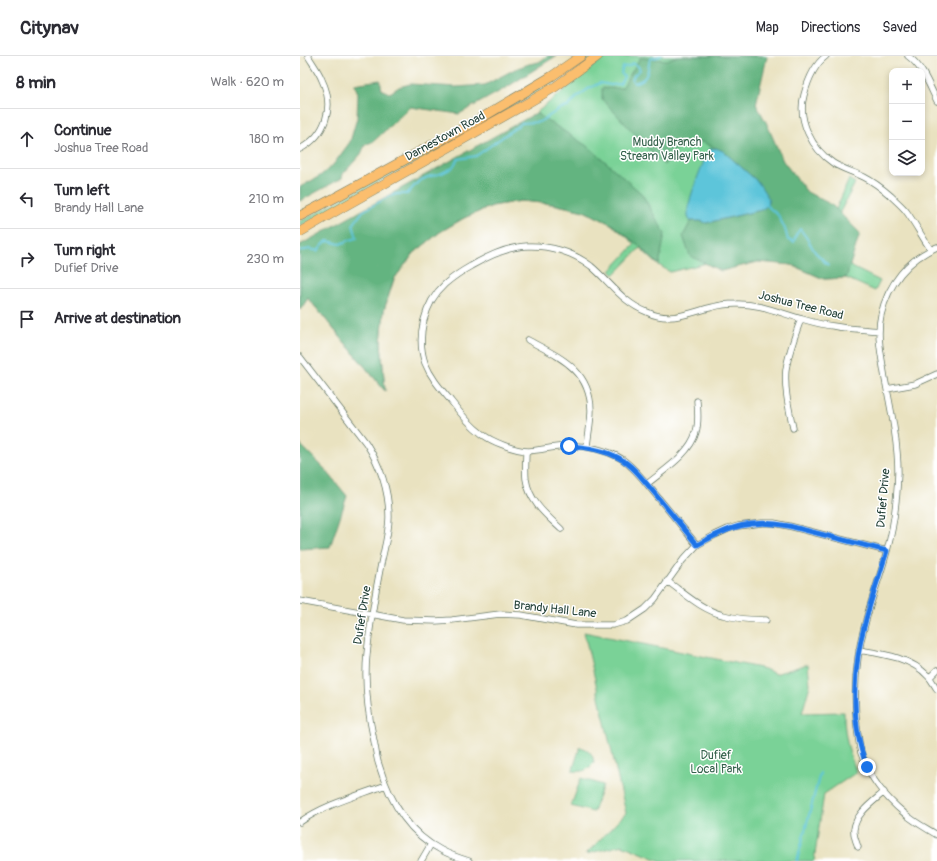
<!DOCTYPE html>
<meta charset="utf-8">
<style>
:root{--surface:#fff;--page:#f7f7f7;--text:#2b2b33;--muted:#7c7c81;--line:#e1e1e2}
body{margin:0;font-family:Pangolin,sans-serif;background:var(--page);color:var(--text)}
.controls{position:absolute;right:12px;top:12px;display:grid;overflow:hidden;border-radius:8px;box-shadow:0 2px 6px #0003}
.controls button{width:36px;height:36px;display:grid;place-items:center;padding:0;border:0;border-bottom:1px solid var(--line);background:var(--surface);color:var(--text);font:20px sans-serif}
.stop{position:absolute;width:12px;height:12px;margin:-9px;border:3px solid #1a73e8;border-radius:50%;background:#fff}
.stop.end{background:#1a73e8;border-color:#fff;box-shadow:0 1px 4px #0008}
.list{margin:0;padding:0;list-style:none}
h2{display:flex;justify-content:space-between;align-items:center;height:52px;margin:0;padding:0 16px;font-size:17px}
h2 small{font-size:13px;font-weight:400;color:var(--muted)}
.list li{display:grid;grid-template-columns:26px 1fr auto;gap:12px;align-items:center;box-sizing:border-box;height:60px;padding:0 16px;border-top:1px solid var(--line)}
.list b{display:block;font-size:15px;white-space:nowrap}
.list p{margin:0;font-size:13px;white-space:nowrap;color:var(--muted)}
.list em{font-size:13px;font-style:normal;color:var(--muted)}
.icon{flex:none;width:22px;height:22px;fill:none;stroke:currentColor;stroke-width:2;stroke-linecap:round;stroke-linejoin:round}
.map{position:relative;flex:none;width:637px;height:805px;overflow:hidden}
header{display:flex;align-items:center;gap:24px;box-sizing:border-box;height:56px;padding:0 20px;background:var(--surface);border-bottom:1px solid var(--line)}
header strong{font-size:19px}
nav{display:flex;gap:22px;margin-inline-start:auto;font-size:14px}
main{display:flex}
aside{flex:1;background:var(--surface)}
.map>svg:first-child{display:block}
</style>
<header>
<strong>Citynav</strong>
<nav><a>Map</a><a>Directions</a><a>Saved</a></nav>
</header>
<main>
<aside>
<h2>8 min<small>Walk · 620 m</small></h2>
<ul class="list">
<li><svg class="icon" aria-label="ahead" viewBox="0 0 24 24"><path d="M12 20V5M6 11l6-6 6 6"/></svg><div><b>Continue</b><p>Joshua Tree Road</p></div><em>180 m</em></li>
<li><svg class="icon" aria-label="left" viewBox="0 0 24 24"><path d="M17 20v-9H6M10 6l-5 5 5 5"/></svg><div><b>Turn left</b><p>Brandy Hall Lane</p></div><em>210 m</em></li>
<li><svg class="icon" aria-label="right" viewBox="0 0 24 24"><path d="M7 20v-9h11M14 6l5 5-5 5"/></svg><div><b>Turn right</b><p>Dufief Drive</p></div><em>230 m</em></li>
<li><svg class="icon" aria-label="arrive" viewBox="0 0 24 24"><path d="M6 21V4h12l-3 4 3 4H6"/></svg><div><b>Arrive at destination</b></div></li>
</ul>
</aside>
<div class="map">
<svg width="637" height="805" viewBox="0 0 637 805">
<rect width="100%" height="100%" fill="#fff"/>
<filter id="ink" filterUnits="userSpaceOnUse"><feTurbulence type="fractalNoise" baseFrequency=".025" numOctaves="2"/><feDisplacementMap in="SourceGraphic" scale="8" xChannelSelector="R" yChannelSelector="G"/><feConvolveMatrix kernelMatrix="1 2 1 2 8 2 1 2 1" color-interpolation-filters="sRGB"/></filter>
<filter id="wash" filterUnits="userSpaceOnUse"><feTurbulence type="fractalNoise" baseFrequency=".012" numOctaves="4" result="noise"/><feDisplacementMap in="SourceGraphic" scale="16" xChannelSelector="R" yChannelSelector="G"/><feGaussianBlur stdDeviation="0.9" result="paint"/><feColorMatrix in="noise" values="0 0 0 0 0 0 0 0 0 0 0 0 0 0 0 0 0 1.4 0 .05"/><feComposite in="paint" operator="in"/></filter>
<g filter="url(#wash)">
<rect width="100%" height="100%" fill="#e9e2c0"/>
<path fill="#7ad297" stroke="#4c8866" d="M 288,0 L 293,0 L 263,21 L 207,55 L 0,170 L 0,165 L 5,163 C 57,135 108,106 160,78 C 204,53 247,30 288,0 Z
M 306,0 L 467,0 L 457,28 L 456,60 L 482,123 L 535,156 L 549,123 L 555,127 L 539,158 L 550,210 L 580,225 L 575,235 L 546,222 L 524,223 L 475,202 L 419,204 L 370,216 L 357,208 L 340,192 L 314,219 L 310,215 L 335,188 L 311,168 L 284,155 L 253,148 L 221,145 L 192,150 L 164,162 L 140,176 L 114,197 L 94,223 L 84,254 L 81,287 L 85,335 L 8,242 L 0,254 L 0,194 L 240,59 L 236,57 Z
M 284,576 L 465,613 L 475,618 L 508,608 L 510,629 L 502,657 L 544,656 C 544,677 548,697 557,716 L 524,738 L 514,805 L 361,805 L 322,789 L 286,798 L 326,757 Z
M 280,691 C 289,693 293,698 294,707 C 286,715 284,716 273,715 L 273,713 Z
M 281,722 L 303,729 L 293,756 L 271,750 Z"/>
<path fill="#63b480" stroke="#41785a" d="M 248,0 L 256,0 L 204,33 L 159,58 L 110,51 L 74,85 L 65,89 L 61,98 L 43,118 L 42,122 L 0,145 L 0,131 L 20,120 L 33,109 L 50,86 L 57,62 L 58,37 L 54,28 L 80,24 L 82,34 L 90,37 L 99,31 L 110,28 L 156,31 L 185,29 L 215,13 L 229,8 L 239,6 Z
M 378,0 L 466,0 L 467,1 L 456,48 L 466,66 L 483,105 L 507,136 L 532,149 L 560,177 L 546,222 L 524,223 L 492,209 L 458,206 L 421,215 L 390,200 L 383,180 L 391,165 L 401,165 L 407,167 L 461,154 L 458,126 L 423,95 L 402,86 L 379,90 L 364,109 L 302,43 L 302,32 L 322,32 L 340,2 L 367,4 Z
M 236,57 L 290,92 L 342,138 L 365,178 L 359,209 L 336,187 L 311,168 L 284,155 L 253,148 L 221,145 L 192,150 L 164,162 L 140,176 L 114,197 L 94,223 L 84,254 L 81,287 L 85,335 L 8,242 L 0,254 L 0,189 Z
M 0,388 L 25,413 L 47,440 L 30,491 L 0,493 Z"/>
<path fill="#5dc5da" stroke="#3e8187" d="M 416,92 L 423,95 L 458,126 L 469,143 L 467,150 L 461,154 L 406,167 L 401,165 L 391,165 C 390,165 389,164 389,163 C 383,153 403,107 408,96 L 410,93 Z"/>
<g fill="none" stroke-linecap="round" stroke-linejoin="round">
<path stroke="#5dc5da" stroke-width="2" d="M 467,150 L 478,159 L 485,173 L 488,184 L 494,186 L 496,179 L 500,173 L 506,181 L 515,196 L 528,209
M 0,195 L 10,193 L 18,195 L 24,187 L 28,185 L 40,188 L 50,184 L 57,182 L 53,169 L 63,155 L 88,141 L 96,138 L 107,138 L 119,125 L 128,121 L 142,117 L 152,112 L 158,103 L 176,100 L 222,67 L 239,66 L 246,62 L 261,52 L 268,51 L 277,41 L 288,33 L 300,27 L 311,29 L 320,28 L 324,21 L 321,17 L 323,11 L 329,10 L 333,7 L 338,10 L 340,14 L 334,19 L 332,24 L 334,27 C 349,23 347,17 350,3 L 361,0
M 497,805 L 520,717"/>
</g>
</g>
<g filter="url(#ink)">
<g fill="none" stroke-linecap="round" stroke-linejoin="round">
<defs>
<path id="minor" d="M 526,0 C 514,9 508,24 504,39 C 497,64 512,93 533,107 C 542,113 554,116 564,121 C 572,125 584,134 591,140 C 596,145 602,150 606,155 C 615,167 622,181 631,194
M 608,0 C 623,11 629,29 637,45
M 0,93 C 26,79 35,51 22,24 C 19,16 13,8 8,0
M 637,191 C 608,203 588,228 581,259 C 576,280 582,302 585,323 C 591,354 598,386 598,417 C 597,444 594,470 587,495 C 581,518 572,541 566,564 C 556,599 553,635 557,671 C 558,679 559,688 561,697 C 569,721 586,742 604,757 C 614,766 626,772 637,779
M 228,284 C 259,301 290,313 291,354 C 291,366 288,379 287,391
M 0,301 L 66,387 C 80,409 89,434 89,461 C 89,477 84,493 81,508 C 75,538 70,568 67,598 C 64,626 68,657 74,685 C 76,693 76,701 79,709 C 89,743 108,777 141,794 C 150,799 159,802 169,805
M 587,333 L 615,328 L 637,318
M 493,372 C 489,353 484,333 486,313 C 489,296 495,279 501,263
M 226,395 C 226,404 225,414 226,423 C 229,445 246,459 261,473
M 347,428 C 364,414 390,398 396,376 C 399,366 398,355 397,345
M 397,489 C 383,472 370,456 356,439 C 346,427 336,413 322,403 C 307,394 286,389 269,390 C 256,390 242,394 229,395 C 216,395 192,386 182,378 C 170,369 160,357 151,345 C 141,333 131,322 125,307 C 116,281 124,247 145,228 C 153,221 162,215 171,210 C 188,200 207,191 227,190 C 249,189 273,196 291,210 C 310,226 323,247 347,256 C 353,259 362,261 369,261 C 384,261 399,254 413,251 C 420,249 428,248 436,248 C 459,247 480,257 502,263 C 512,266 523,269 533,270 C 548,273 564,273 579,275
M 367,525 C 384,537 402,554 423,559 C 437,563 451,564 466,564
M 0,545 L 103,564 L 136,565 L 152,564 L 200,558 L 221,559 L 276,569 L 313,569 L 327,565 L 345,553 L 355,543 L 383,504 L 397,489 L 415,479 L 428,473 L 438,470 L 462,467 L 474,467 L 489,470 L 587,495
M 559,594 C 583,598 610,601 628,620 C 632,624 634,629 637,633
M 630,621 L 637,614
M 0,766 C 26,748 57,740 86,729
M 558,791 C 556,785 553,779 554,773 C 556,757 573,746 584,736
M 121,805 L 131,788"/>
<path id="primary" d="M 0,160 L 40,139 L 178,64 L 252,20 L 281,0
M 0,176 L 43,151 L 231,45 L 255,31 L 298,0"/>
</defs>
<use href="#minor" stroke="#667765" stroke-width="7"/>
<use href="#primary" stroke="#667765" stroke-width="10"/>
<use href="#minor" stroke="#fff" stroke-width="5.5"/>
<use href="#primary" stroke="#fbbe6e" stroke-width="9"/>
</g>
</g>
<g fill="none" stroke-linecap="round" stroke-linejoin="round" filter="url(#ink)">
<path stroke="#1a73e8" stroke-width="5" d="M 269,390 C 287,391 304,394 319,402 C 334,410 345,426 356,439 C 370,456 383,472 397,489 C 429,471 451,462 489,470 L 587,495 C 580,518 572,540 566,563 C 553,610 549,664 567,711"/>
</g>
<g text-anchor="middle" stroke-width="3" stroke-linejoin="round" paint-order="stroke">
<g font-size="12" fill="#1f3d34" stroke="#fff">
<text transform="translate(145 80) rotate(-29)" y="4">Darnestown Road</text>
<text transform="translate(501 249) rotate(14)" y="4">Joshua Tree Road</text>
<text transform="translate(583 442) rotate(-85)" y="4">Dufief Drive</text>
<text transform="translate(255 553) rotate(6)" y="4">Brandy Hall Lane</text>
<text transform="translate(62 559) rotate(-81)" y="4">Dufief Drive</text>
</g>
<g font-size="12" fill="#36624d" stroke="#fff">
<text x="367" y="90">Muddy Branch<tspan x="367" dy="14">Stream Valley Park</tspan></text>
<text x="416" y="703">Dufief<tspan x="416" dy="14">Local Park</tspan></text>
</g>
</g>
</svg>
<div class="controls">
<button>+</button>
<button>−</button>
<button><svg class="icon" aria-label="layers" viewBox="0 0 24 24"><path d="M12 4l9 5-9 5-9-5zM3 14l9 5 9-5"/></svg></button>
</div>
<div class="stop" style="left:269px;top:390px"></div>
<div class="stop end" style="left:567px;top:711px"></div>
</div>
</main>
